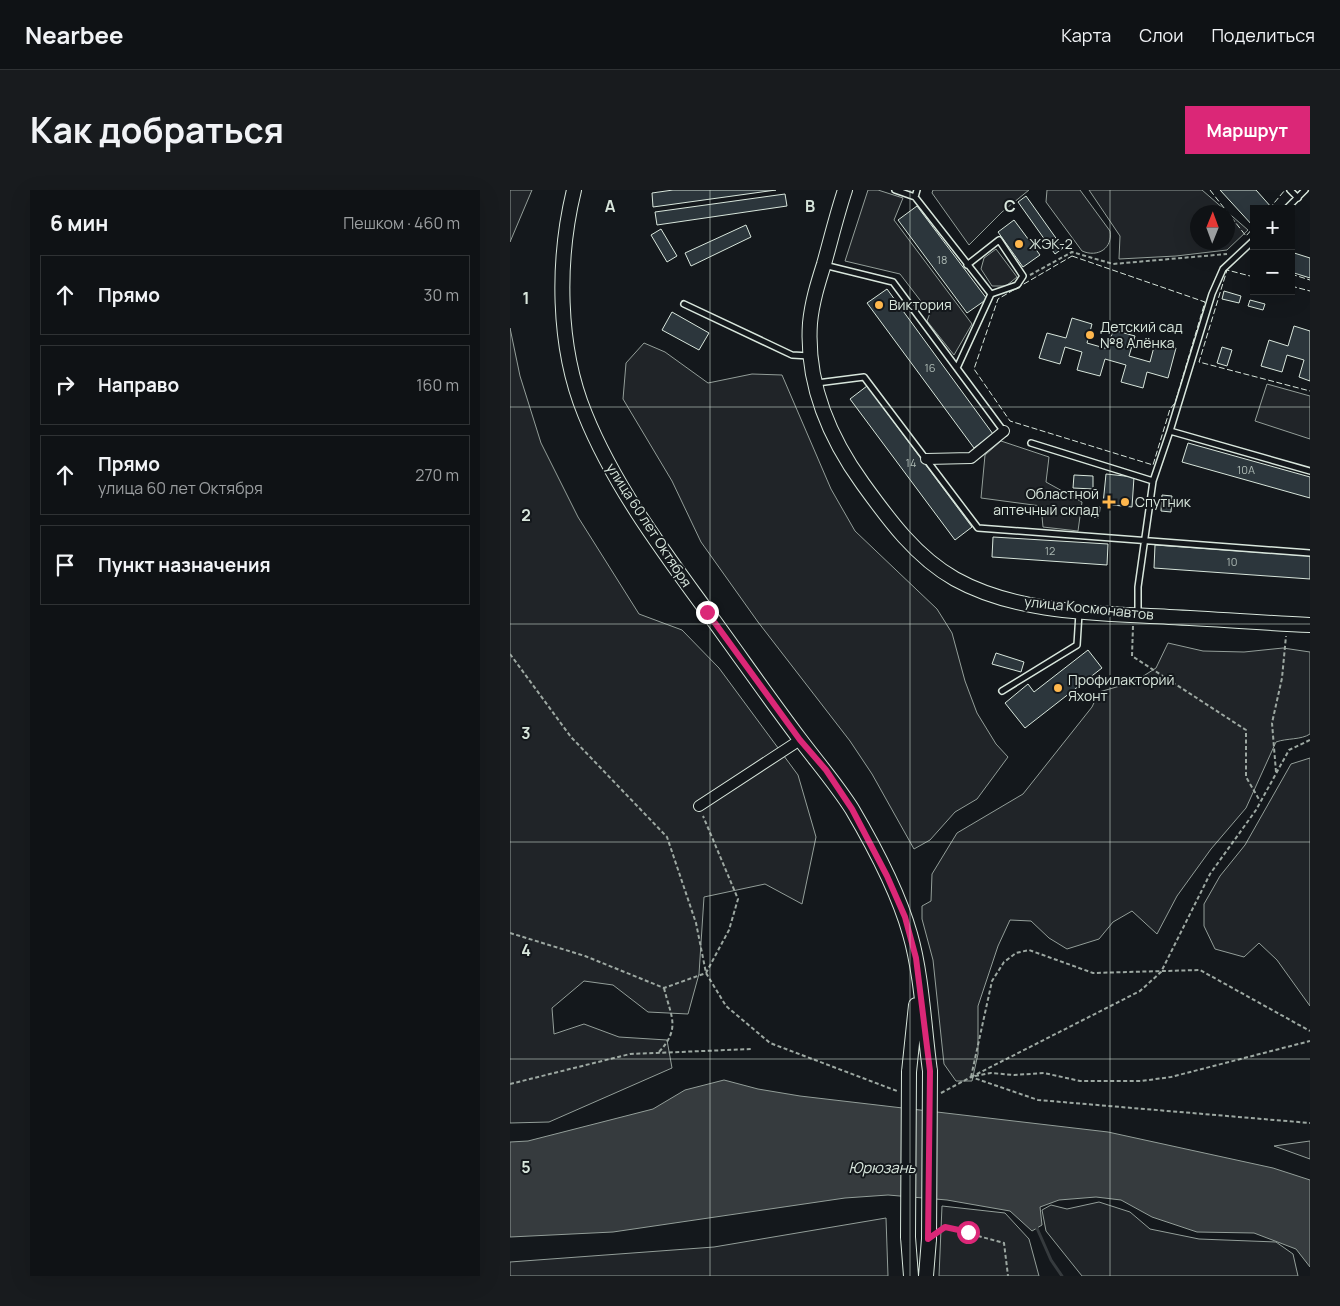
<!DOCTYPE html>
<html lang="ru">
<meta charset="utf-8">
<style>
:root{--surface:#0f1215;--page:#181b1e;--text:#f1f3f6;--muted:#9b9ea0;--line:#2f3234;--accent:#db2777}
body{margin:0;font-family:Manrope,sans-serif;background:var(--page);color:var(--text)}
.controls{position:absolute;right:15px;top:15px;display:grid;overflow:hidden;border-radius:0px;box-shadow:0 5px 20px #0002}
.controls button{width:45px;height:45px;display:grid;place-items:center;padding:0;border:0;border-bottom:1px solid var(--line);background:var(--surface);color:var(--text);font:25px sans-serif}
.compass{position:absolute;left:680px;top:15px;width:45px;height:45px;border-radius:50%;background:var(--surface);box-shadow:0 5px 20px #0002;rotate:1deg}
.stop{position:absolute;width:15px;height:15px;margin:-11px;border:4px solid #db2777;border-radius:50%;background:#fff}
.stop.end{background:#db2777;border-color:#fff;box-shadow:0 1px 5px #0008}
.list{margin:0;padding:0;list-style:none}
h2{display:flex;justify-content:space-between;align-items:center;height:65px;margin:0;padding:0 20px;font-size:21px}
h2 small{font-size:16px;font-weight:400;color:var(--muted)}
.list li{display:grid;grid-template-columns:32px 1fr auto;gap:15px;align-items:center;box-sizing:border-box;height:80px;margin:0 10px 10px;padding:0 10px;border:1px solid var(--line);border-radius:0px}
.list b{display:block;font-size:19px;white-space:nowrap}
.list p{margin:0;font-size:16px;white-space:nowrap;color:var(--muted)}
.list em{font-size:16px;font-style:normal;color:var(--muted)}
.icon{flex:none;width:28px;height:28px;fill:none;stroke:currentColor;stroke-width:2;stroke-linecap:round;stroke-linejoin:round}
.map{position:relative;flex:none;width:800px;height:1086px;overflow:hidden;border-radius:0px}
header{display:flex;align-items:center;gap:30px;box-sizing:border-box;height:70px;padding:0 25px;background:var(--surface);border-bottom:1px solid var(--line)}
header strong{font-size:24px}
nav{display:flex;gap:28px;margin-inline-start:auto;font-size:18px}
.intro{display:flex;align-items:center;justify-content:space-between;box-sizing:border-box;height:120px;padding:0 30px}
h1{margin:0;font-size:35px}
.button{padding:12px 22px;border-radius:0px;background:var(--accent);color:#fff;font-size:18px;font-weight:700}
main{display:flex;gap:30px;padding:0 30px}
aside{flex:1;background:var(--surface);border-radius:0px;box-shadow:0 5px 20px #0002}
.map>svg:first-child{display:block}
</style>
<header>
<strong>Nearbee</strong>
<nav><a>Карта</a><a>Слои</a><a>Поделиться</a></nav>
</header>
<div class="intro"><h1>Как добраться</h1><a class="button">Маршрут</a></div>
<main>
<aside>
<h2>6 мин<small>Пешком · 460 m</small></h2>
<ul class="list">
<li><svg class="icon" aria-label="ahead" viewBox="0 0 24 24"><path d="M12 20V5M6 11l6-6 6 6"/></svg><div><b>Прямо</b></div><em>30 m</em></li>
<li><svg class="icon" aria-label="right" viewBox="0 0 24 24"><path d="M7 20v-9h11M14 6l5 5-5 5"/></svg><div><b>Направо</b></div><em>160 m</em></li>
<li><svg class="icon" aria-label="ahead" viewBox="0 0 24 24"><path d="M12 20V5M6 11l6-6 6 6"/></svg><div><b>Прямо</b><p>улица 60 лет Октября</p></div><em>270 m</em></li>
<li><svg class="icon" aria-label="arrive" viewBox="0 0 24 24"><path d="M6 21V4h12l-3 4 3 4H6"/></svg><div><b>Пункт назначения</b></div></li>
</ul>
</aside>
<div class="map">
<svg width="800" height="1086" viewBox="0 0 800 1086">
<rect width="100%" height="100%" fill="#14181c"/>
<path fill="#202428" stroke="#939e99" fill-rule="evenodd" d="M 0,0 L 22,0 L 0,52 Z
M 358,0 L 368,0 L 393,8 L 384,30 L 462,134 L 444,165 L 417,131 L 420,123 L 390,84 L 335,71 Z
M 423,0 L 519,0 L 492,22 L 459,55 L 422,3 Z
M 537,0 L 570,0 L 600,41 C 603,58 588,68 572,61 L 536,12 Z
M 579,0 L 692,0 L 738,40 L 717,60 L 666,66 L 609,69 L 610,46 ZM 688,22 L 718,22 L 718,52 L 688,52 Z
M 486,59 L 507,87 L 496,96 L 482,96 L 471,79 L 474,68 Z
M 0,138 L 10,186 L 31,253 L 68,327 L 129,424 L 172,440 L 209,478 L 288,585 L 306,647 L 292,714 L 255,694 L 194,707 L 189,784 L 178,824 L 138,822 L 103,795 L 74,791 L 42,818 L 44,844 L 74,834 L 109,847 L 157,850 L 162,878 L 39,932 L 0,933 Z
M 134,153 L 155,162 L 198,193 L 242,184 L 272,185 L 321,299 L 345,341 L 427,419 L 442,443 L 455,491 L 467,523 L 486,554 L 498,567 L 467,609 L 445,622 L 420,650 L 404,659 L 362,584 L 340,551 L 248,432 L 191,352 L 162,291 L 113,209 L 116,173 Z
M 757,194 L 800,206 L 800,249 L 745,231 Z
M 491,251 L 539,267 L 536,292 L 572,312 L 568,341 L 533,337 L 531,316 L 471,308 L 475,265 Z
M 658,453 L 693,461 L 734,462 L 773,458 L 800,462 L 800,544 C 791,550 777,548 766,552 L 736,618 L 701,659 L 667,706 L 647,744 L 622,721 L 603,732 L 589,749 L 557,759 L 539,748 L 521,731 L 500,730 L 488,756 L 468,816 L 468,864 L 462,891 L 446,891 L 434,874 L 423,770 L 412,729 L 412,716 L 421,711 L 422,684 L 447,643 L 513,604 L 582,517 L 589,502 L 624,492 L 646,478 Z
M 800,568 L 800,816 L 767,770 L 749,753 L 734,767 L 705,759 L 694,736 L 694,714 L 710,686 L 735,655 L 781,574 Z
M 800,951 L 800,969 L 764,956 Z
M 589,1012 L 620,1022 L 640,1039 L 689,1049 L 766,1052 L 783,1064 L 788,1086 L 572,1086 L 536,1041 L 532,1020 L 541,1015 L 557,1019 Z
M 432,1016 L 495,1023 L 519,1049 L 529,1086 L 429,1086 Z
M 376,1028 L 378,1086 L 0,1086 L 0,1072 L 204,1057 Z"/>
<path fill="#363b3e" stroke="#939e99" d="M 214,890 L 248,899 L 290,906 L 598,942 L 763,978 L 800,990 L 800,1077 L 786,1059 L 744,1043 L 687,1042 L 642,1027 L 611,1010 L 586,1007 L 549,1010 L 530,1017 L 532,1035 L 522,1041 L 500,1021 L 437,1010 L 378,1005 L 335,1008 L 103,1042 L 0,1047 L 0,952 L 18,951 L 143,919 L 175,900 Z"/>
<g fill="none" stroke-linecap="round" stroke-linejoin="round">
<path stroke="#363b3e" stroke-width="3" d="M 526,1036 L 541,1070 L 552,1086"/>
</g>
<path fill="#2c363c" stroke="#d8e6dc" d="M 163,0 L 266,0 L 143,17 L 142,3 Z
M 710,0 L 746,0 L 762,18 L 744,19 L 743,36 Z
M 275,4 L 277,16 L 147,35 L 145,22 Z
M 516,6 L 553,58 L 545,64 L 508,12 Z
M 407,16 L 477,109 L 457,123 L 388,30 Z
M 504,30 L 530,65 L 513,77 L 488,42 Z
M 236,35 L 241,47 L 181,76 L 175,63 Z
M 151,39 L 167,66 L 157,72 L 141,45 Z
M 781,62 L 800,68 L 800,88 L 781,82 Z
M 377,99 L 483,244 L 464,258 L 357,113 Z
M 714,101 L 731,106 L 729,113 L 712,109 Z
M 740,110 L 755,114 L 753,120 L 738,116 Z
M 162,122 L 199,143 L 189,160 L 152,140 Z
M 562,128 L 582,134 L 577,153 L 598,159 L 603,140 L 625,146 L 619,166 L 640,172 L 645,153 L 666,158 L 658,188 L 637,182 L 633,198 L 611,192 L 616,175 L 595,169 L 590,186 L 567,180 L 572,162 L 555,157 L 550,174 L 529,168 L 537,143 L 556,148 Z
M 784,136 L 800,141 L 800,191 L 789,187 L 794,170 L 777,165 L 772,182 L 751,176 L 759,150 L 778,156 Z
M 712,157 L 722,160 L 717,176 L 707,173 Z
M 357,196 L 462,337 L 445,350 L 340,209 Z
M 678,253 L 800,287 L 800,308 L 672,272 Z
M 596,284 L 624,287 L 622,317 L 593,314 Z
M 564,285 L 583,286 L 583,299 L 563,298 Z
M 652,305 L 662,306 L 661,322 L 651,321 Z
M 584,317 L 590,317 L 589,328 L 584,327 Z
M 483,347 L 598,354 L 597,375 L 482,367 Z
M 645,355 L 800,366 L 800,389 L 644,378 Z
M 578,460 L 592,478 L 515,538 L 495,513 L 518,494 L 524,502 Z
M 486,463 L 514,472 L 511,482 L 482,474 Z"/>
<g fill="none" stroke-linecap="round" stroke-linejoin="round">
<defs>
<path id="lane" d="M 385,0 L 405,7 L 407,0
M 780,0 L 788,8
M 405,7 L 481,104
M 776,19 L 795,0
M 314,75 L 383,92 L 495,243
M 174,114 L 282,165 L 300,166
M 447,178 L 481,104 L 507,95 L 513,86 L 489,50 L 457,75
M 307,193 L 354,187 L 468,338 L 800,363
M 660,241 L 702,104 L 713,79 L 744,50
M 521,253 L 643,291
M 628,423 L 628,397 L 643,291 L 660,241 L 800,281
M 492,501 L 567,455 L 569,423"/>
<path id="street" d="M 416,269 L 461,268 L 494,241
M 189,616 L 290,550"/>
<path id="secondary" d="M 64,0 C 47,70 47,156 75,224 C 104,296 153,361 199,424 C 229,465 258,507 289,548 C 307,572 326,594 342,619 C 365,658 388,701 400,744 C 412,785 414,838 420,881
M 335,0 C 327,24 321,49 314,74 C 308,93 302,112 300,133 C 296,192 319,247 353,294 C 379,330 406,367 445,389 C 508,424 589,423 659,427 C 706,429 753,433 800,435
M 399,882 L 406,815
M 398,1047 L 401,1086
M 416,1086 L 419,1049"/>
</defs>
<use href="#lane" stroke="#d8e6dc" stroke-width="8"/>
<use href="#street" stroke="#d8e6dc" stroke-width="12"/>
<use href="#secondary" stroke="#d8e6dc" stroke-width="16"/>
<path stroke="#9da8a2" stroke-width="2" stroke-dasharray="4 2.5" stroke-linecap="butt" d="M 520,85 L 562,62 L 603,74 L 717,64
M 623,436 L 622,466 L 736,540 L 736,587 L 750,611
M 0,464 L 61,547 L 157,647 L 186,733 L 196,783 L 216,816 L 260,853 L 387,901
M 766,582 L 762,533 L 772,488 L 776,446
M 0,743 L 75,766 L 154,798 L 196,783 L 219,740 L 228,709 L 193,626
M 149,862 C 171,838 161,827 154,798
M 465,886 L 481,883 L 504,885 L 534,883 L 570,891 L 631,891 L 661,887 L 800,851
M 461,887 L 630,801 L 651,782 L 700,684 L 746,620 L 779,560 L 800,550
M 461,887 L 482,791 L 494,772 L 506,763 L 519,760 L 583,783 L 690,780 L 800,841
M 0,894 L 120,864 L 242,859
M 431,903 L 461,887 L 528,910 L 800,933
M 431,1040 L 435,1037 L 494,1053 L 498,1086"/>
<use href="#lane" stroke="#14181c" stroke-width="5"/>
<use href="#street" stroke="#14181c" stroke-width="10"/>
<use href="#secondary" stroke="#14181c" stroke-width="14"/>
<defs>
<path id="secondary-bridge" d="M 398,1047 L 399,882
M 419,1049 L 420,881"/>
</defs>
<use href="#secondary-bridge" stroke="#d8e6dc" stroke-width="16" stroke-linecap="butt"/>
<use href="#secondary-bridge" stroke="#14181c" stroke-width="14"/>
<path stroke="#d8e6dc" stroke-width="1" stroke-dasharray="6 2.5" stroke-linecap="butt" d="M 700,0 L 736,46 L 744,37
M 759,19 L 775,0
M 562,66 L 695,112 L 665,213 L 660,219 L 643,275 L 500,231 L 464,179 L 488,109 Z
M 781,84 L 800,90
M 744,87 L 717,80 L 689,172 L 800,201
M 781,96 L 800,101"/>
</g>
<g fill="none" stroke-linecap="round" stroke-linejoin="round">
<path stroke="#db2777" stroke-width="6" d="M 197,422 L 290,550 L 316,580 L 342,619 L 377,686 L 395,727 L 406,768 L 420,881 L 418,1049 L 435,1037 L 458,1042"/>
</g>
<path fill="none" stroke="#d8e6dc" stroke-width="1" stroke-opacity="0.55" d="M 200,0 L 200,1086M 400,0 L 400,1086M 600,0 L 600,1086M 0,217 L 800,217M 0,434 L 800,434M 0,652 L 800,652M 0,869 L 800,869"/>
<g fill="#ffb74d" stroke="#14181c" stroke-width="2">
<circle cx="509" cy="54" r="5"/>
<circle cx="369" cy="115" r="5"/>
<circle cx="580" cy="145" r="5"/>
<path d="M596.5 304.5h5v5h5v5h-5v5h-5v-5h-5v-5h5z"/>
<circle cx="615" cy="312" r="5"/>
<circle cx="548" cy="498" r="5"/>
</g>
<g text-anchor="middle" stroke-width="4" stroke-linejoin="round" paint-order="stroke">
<g font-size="11" fill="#adbab4">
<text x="432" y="74">18</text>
<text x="420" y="182">16</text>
<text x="401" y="277">14</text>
<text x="736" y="284">10А</text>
<text x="540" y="365">12</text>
<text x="722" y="376">10</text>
</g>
<g font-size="14" fill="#d8e6dc" stroke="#14181c" text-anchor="start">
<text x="519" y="59">ЖЭК-2</text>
<text x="379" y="120">Виктория</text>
<text x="590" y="142">Детский сад<tspan x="590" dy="16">№8 Алёнка</tspan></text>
<text x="589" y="309" text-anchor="end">Областной<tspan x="589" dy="16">аптечный склад</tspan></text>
<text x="625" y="317">Спутник</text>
<text x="558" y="495">Профилакторий<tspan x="558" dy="16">Яхонт</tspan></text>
</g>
<g font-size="14" fill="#d8e6dc" stroke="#14181c">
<text transform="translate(139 335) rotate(57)" y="5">улица 60 лет Октября</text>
<text transform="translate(579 418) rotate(6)" y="5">улица Космонавтов</text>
</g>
<g font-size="15" font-style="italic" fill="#d8e6dc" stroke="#14181c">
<text x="372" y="983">Юрюзань</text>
</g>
</g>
<g font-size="16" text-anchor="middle" font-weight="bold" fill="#d8e6dc" stroke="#14181c" stroke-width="4" stroke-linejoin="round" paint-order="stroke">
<text x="100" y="22">A</text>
<text x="300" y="22">B</text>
<text x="500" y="22">C</text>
<text x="16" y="114">1</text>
<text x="16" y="331">2</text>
<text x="16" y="549">3</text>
<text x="16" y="766">4</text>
<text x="16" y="983">5</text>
</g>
</svg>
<div class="controls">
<button>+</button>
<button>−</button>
</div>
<svg class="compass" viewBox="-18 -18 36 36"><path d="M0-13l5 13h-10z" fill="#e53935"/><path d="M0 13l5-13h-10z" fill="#9b9ea0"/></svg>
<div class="stop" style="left:458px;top:1042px"></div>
<div class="stop end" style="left:197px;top:422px"></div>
</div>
</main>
